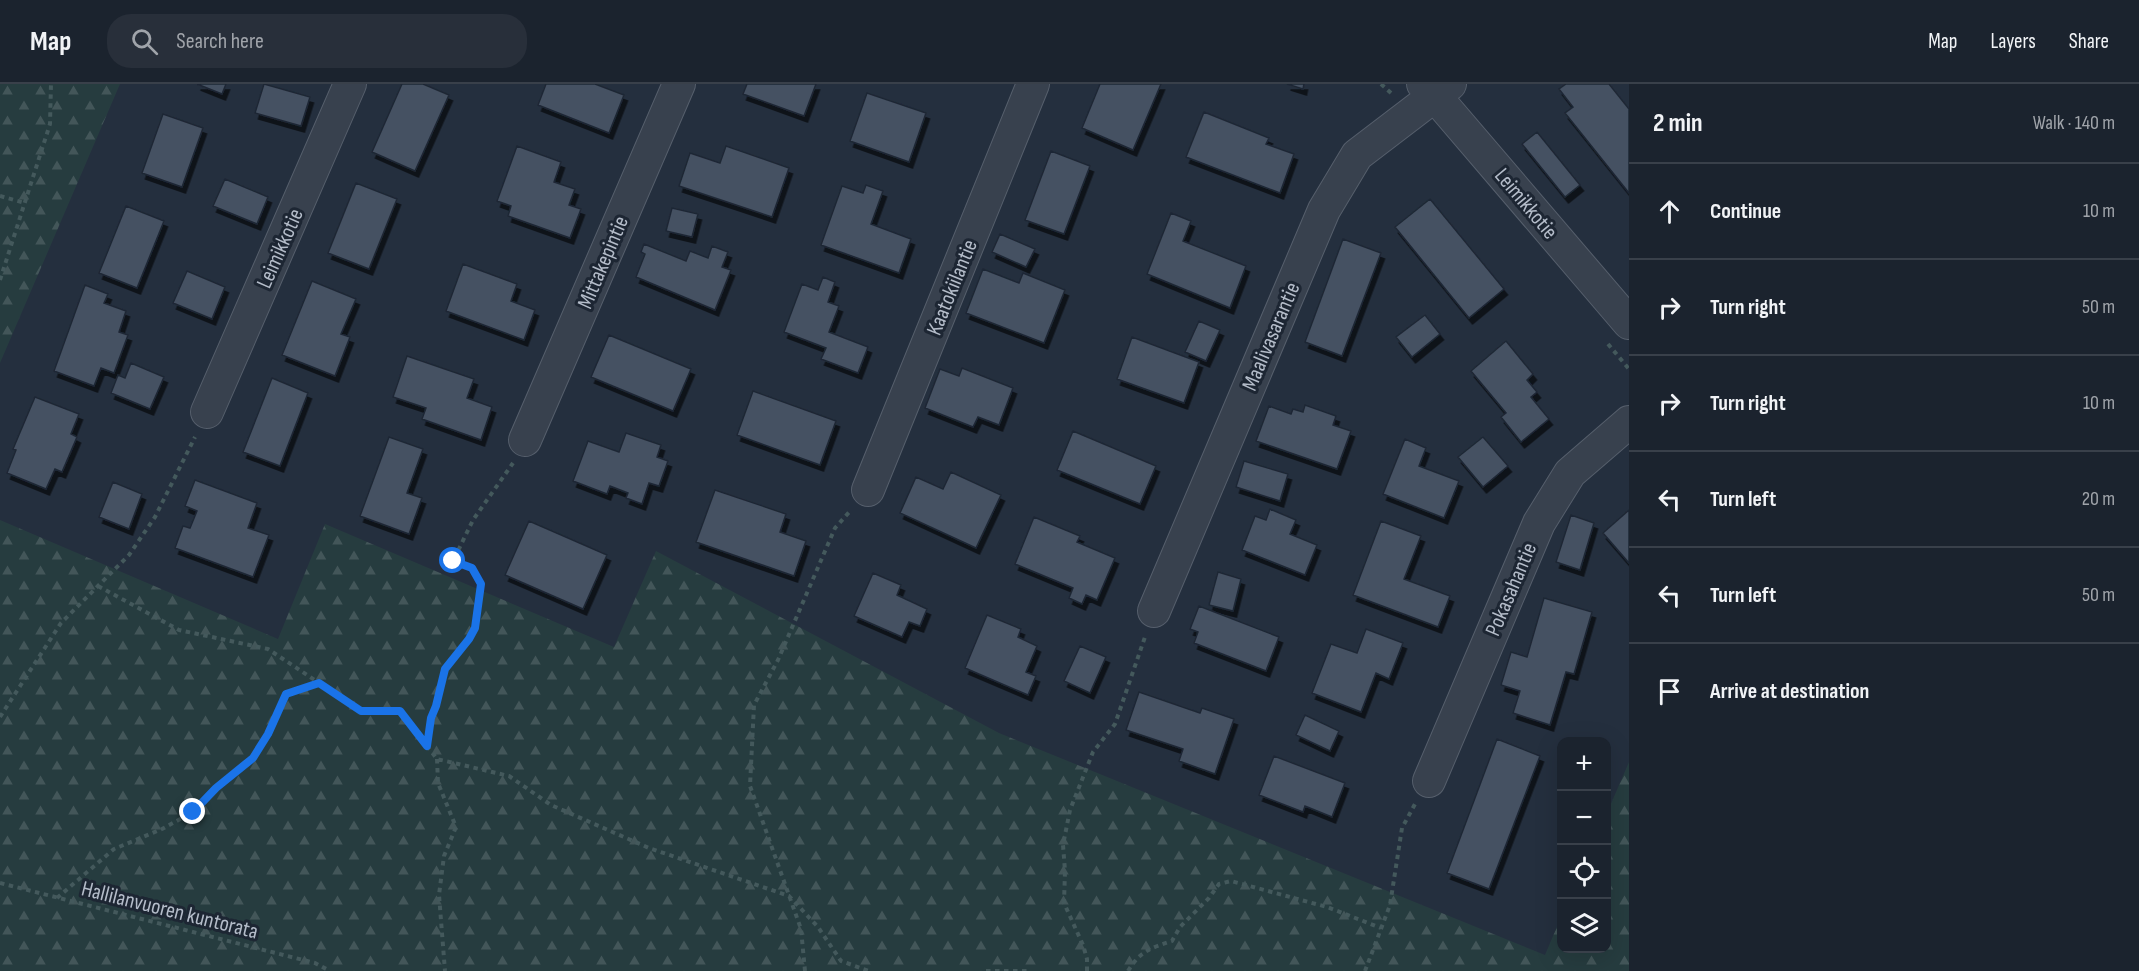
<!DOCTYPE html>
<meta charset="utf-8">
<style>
:root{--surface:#1b232e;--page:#282f3a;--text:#f1f3f6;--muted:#a0a4aa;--line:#39404a}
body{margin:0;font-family:"Sofia Sans Condensed",sans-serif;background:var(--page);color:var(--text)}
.controls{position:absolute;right:18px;bottom:18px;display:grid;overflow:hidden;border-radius:12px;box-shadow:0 6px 24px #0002}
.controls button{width:54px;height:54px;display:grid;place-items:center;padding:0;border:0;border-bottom:2px solid var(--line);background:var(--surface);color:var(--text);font:30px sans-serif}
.stop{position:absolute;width:18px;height:18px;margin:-14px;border:4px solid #1a73e8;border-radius:50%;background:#fff}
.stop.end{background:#1a73e8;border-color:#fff;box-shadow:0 2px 6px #0008}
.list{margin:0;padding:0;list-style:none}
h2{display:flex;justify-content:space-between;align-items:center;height:78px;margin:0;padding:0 24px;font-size:26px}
h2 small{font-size:20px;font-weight:400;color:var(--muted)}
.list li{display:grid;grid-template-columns:39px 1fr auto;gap:18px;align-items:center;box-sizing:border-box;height:96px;padding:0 24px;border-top:2px solid var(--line)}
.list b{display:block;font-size:22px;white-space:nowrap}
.list em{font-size:20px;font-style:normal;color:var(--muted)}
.icon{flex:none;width:33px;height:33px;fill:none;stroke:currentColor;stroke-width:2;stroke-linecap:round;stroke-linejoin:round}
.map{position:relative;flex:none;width:1629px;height:887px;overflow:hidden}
header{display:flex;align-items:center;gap:36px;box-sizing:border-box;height:84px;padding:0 30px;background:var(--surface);border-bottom:2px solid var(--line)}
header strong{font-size:28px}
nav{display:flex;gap:33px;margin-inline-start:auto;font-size:21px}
.search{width:420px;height:54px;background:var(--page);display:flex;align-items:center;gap:15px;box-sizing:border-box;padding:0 21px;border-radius:24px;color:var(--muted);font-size:22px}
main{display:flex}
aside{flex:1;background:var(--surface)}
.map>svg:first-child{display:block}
</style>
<header>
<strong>Map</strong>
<div class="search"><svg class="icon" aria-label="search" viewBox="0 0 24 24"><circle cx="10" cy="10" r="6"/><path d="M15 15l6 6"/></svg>Search here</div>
<nav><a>Map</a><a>Layers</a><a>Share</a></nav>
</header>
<main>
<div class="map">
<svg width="1629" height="887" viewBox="0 0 1629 887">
<defs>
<pattern id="forest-firs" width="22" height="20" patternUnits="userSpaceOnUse" patternTransform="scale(1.5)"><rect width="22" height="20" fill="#263c3f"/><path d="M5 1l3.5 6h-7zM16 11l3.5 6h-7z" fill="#435659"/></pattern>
<filter id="shadow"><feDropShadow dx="3.5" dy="6" stdDeviation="0" flood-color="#0009"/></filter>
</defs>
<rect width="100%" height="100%" fill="#242f3e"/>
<path fill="url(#forest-firs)" d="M 0,0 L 120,0 L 0,279 Z
M 0,436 L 278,555 L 325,440 L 614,563 L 656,467 L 999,649 L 1545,871 L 1561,833 L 1562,864 L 1606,864 L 1607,729 L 1629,678 L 1629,887 L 0,887 Z"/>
<path fill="#455162" stroke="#1f2835" stroke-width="1.5" filter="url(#shadow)" d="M 197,0 L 226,0 L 222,10 Z
M 264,0 L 310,13 L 301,42 L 255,29 Z
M 402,0 L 423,0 L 449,11 L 415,87 L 372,68 Z
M 546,0 L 595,0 L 624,11 L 609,49 L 538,21 Z
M 747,0 L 816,0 L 804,32 L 743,10 Z
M 1100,0 L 1161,0 L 1133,66 L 1082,44 Z
M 1287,0 L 1304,0 L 1303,5 Z
M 1566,0 L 1609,0 L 1629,25 L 1629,109 L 1565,29 L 1573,23 L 1559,5 Z
M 867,9 L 926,29 L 909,78 L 850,57 Z
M 1204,28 L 1269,54 L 1266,60 L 1294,70 L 1280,109 L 1186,73 Z
M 163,30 L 203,44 L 182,103 L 142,89 Z
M 1537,48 L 1580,101 L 1565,113 L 1522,60 Z
M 517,62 L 561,78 L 554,98 L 575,105 L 569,121 L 581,125 L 570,154 L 508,132 L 511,122 L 497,117 Z
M 726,62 L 789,84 L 772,133 L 679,102 L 690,69 L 720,79 Z
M 1051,67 L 1090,82 L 1064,150 L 1025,136 Z
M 225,95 L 268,113 L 257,140 L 213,122 Z
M 356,99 L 397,115 L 369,185 L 328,169 Z
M 866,101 L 883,107 L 871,140 L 911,155 L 899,189 L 821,161 L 842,102 L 863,109 Z
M 1430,115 L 1504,205 L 1469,234 L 1395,143 Z
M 126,122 L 164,137 L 137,204 L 99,189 Z
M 672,124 L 698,130 L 692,153 L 666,147 Z
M 1171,129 L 1191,137 L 1183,157 L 1246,182 L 1230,224 L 1147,190 Z
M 1000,150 L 1035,165 L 1026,183 L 992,168 Z
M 1343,155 L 1381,169 L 1342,272 L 1305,258 Z
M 644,160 L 686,177 L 690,167 L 708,174 L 712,162 L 728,168 L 722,183 L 731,186 L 715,226 L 636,193 L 645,170 L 641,168 Z
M 463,180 L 517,200 L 511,217 L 535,226 L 524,256 L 446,227 Z
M 983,185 L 1019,199 L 1023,189 L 1065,206 L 1044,259 L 966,229 Z
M 187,187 L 225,203 L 212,235 L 173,219 Z
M 823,193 L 835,198 L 828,218 L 839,222 L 829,248 L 868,263 L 858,289 L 821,275 L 826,264 L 784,248 L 802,200 L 818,206 Z
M 312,197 L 356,215 L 341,250 L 350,253 L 335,292 L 282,271 Z
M 85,201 L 108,210 L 104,219 L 126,227 L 119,248 L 128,251 L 114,289 L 101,284 L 94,302 L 54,287 Z
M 1425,231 L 1440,250 L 1412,273 L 1396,253 Z
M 1199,237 L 1220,246 L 1206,277 L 1185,268 Z
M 609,251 L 691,285 L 673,327 L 591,293 Z
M 1132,253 L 1199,278 L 1184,319 L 1117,295 Z
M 1506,257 L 1533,290 L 1527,296 L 1537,308 L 1531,313 L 1549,335 L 1521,358 L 1501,333 L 1506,329 L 1471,287 Z
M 407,272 L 474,295 L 467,314 L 492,323 L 481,356 L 422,335 L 426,324 L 393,313 Z
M 131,279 L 164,293 L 150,325 L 111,309 L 118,291 L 125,294 Z
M 962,284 L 1013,304 L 999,341 L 978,333 L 973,343 L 925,324 L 940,285 L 959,292 Z
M 272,294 L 308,309 L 280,382 L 243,368 Z
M 753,307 L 836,337 L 820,381 L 737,351 Z
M 35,313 L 79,330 L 71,350 L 77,353 L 62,388 L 55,385 L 46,405 L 7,389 L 16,366 L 13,365 Z
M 1305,321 L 1336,332 L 1333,341 L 1351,347 L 1337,385 L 1256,357 L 1269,322 L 1291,330 L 1293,325 L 1303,328 Z
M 1073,347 L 1156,382 L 1140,420 L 1057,386 Z
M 626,349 L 661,361 L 657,373 L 668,377 L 659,402 L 649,399 L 642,420 L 626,414 L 628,409 L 610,402 L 607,410 L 573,397 L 588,357 L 619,368 Z
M 389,353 L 423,365 L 407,409 L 422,414 L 409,450 L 360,432 Z
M 1483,353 L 1508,382 L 1483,403 L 1458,373 Z
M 1405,355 L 1426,364 L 1419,382 L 1459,397 L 1444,434 L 1383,410 Z
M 1244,377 L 1288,390 L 1280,417 L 1236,403 Z
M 951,388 L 1001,411 L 976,464 L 900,429 L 916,393 L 943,405 Z
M 195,396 L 257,419 L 248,444 L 269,451 L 253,493 L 175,464 L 183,442 L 190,444 L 197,427 L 185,422 Z
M 113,398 L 142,410 L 129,445 L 99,433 Z
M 715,406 L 786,430 L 780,448 L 806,457 L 794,492 L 696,458 Z
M 1270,425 L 1296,436 L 1290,450 L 1317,461 L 1305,491 L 1242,466 L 1255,432 L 1266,436 Z
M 1629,426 L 1629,479 L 1603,449 Z
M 1571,431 L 1594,439 L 1580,486 L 1556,478 Z
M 1034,433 L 1080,452 L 1077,458 L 1115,474 L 1097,516 L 1086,511 L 1082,520 L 1069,514 L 1073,504 L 1015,480 Z
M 529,437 L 607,471 L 583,525 L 505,491 Z
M 1381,437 L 1421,452 L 1404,495 L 1450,512 L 1438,543 L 1353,511 Z
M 1218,488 L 1241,495 L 1233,527 L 1209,521 Z
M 873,489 L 901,501 L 897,511 L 927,525 L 920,542 L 909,538 L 902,553 L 854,532 Z
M 1544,514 L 1592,528 L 1574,590 L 1566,588 L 1550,641 L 1513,629 L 1520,607 L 1501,601 L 1511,568 L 1527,573 Z
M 1199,522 L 1279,553 L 1266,587 L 1194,559 L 1198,548 L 1190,545 Z
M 987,531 L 1021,545 L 1018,553 L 1037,562 L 1026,588 L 1036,592 L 1028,611 L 965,584 Z
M 1366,545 L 1403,559 L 1389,595 L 1376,589 L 1361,628 L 1312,609 L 1331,560 L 1357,569 Z
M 1080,562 L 1106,573 L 1090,609 L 1064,597 Z
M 1139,608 L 1200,629 L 1202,624 L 1234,635 L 1215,690 L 1179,677 L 1183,665 L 1126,646 Z
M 1305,631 L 1339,647 L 1330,667 L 1296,651 Z
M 1497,655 L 1540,672 L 1489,805 L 1447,789 Z
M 1274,672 L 1345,699 L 1332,733 L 1305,722 L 1303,728 L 1259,711 Z"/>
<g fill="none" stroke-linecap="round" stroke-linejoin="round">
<defs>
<path id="minor" d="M 1423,0 L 1435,12 L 1629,239
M 207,328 L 350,0
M 525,356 L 679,0
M 868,406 L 1033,0
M 1154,527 L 1324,126 L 1357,71 L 1450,0
M 1429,697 L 1539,439 L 1570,389 L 1629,338"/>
</defs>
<use href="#minor" stroke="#565f6c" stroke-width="34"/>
<path stroke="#44595c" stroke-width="4" stroke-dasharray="4.5 4.5" stroke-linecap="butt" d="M 1381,0 L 1391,9
M 0,112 L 25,119
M 0,196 L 50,40 L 51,0
M 1608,260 L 1629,285
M 98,502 L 179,546 L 268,565 L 361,627 L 400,627 L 437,675 L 509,692 L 551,721 L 649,764 L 789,812 L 818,843 L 841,877 L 869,887
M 0,633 L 61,539 L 129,471 L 155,433 L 195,353
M 427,661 L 431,634 L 436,623 L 445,585 L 469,555 L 475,544 L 481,500 L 473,484 L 453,477 L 473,436 L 513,379
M 437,675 L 438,699 L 456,743 L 444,772 L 439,811 L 445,887
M 0,799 L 315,879 L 330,887
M 57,814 L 114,765 L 162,745 L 193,728 L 216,704 L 253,674 L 268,650 L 286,610 L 319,599
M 805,887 L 801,845 L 750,702 L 754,621 L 778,576 L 835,444 L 851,426
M 986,887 L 1030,887
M 1087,887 L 1087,875 L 1083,861 L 1064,819 L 1065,787 L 1063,761 L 1070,726 L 1093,668 L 1115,640 L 1145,553
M 1128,887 C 1140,867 1151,864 1172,857 L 1180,843 L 1209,814 L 1219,800 L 1231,797 L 1327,823 L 1381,844
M 1365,887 L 1390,821 L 1402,744 L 1415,720"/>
<use href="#minor" stroke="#38414e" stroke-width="32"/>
</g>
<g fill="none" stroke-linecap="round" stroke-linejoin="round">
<path stroke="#1a73e8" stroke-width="8" d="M 193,728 L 216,704 L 253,674 L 268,650 L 286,610 L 319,599 L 361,627 L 400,627 L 427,662 L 431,634 L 436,622 L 445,585 L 469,555 L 475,544 L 481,500 L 472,484 L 453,477"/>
</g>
<g text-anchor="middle" stroke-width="6" stroke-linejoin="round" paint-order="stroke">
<g font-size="22" fill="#b4bcc9" stroke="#1d2633">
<text transform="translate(1527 119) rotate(50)" y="8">Leimikkotie</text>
<text transform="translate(279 164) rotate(-66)" y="8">Leimikkotie</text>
<text transform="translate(602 178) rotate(-67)" y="8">Mittakepintie</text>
<text transform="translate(951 203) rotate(-68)" y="8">Kaatokiilantie</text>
<text transform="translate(1270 252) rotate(-67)" y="8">Maalivasarantie</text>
<text transform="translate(1510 505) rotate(-67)" y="8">Pokasahantie</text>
<text transform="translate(170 825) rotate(14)" y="8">Hallilanvuoren kuntorata</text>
</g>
</g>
</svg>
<div class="controls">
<button>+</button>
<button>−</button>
<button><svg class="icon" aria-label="locate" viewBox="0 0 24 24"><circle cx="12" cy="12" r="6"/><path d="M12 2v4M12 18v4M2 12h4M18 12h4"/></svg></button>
<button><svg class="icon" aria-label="layers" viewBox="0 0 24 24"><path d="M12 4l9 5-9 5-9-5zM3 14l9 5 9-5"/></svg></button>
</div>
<div class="stop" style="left:453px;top:477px"></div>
<div class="stop end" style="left:193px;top:728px"></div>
</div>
<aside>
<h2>2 min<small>Walk · 140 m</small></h2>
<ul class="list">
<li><svg class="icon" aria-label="ahead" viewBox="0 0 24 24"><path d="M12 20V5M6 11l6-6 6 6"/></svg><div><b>Continue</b></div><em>10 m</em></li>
<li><svg class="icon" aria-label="right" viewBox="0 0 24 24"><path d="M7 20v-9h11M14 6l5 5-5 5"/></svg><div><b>Turn right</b></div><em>50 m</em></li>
<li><svg class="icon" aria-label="right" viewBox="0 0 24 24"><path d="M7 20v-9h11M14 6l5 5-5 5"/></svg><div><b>Turn right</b></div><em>10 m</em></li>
<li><svg class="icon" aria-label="left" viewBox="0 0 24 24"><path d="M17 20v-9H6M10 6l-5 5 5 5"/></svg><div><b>Turn left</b></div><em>20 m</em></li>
<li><svg class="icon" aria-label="left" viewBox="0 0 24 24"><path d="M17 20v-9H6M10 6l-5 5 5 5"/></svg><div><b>Turn left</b></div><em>50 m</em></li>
<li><svg class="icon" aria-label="arrive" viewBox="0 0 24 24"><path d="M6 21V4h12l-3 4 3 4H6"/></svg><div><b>Arrive at destination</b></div></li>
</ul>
</aside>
</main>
